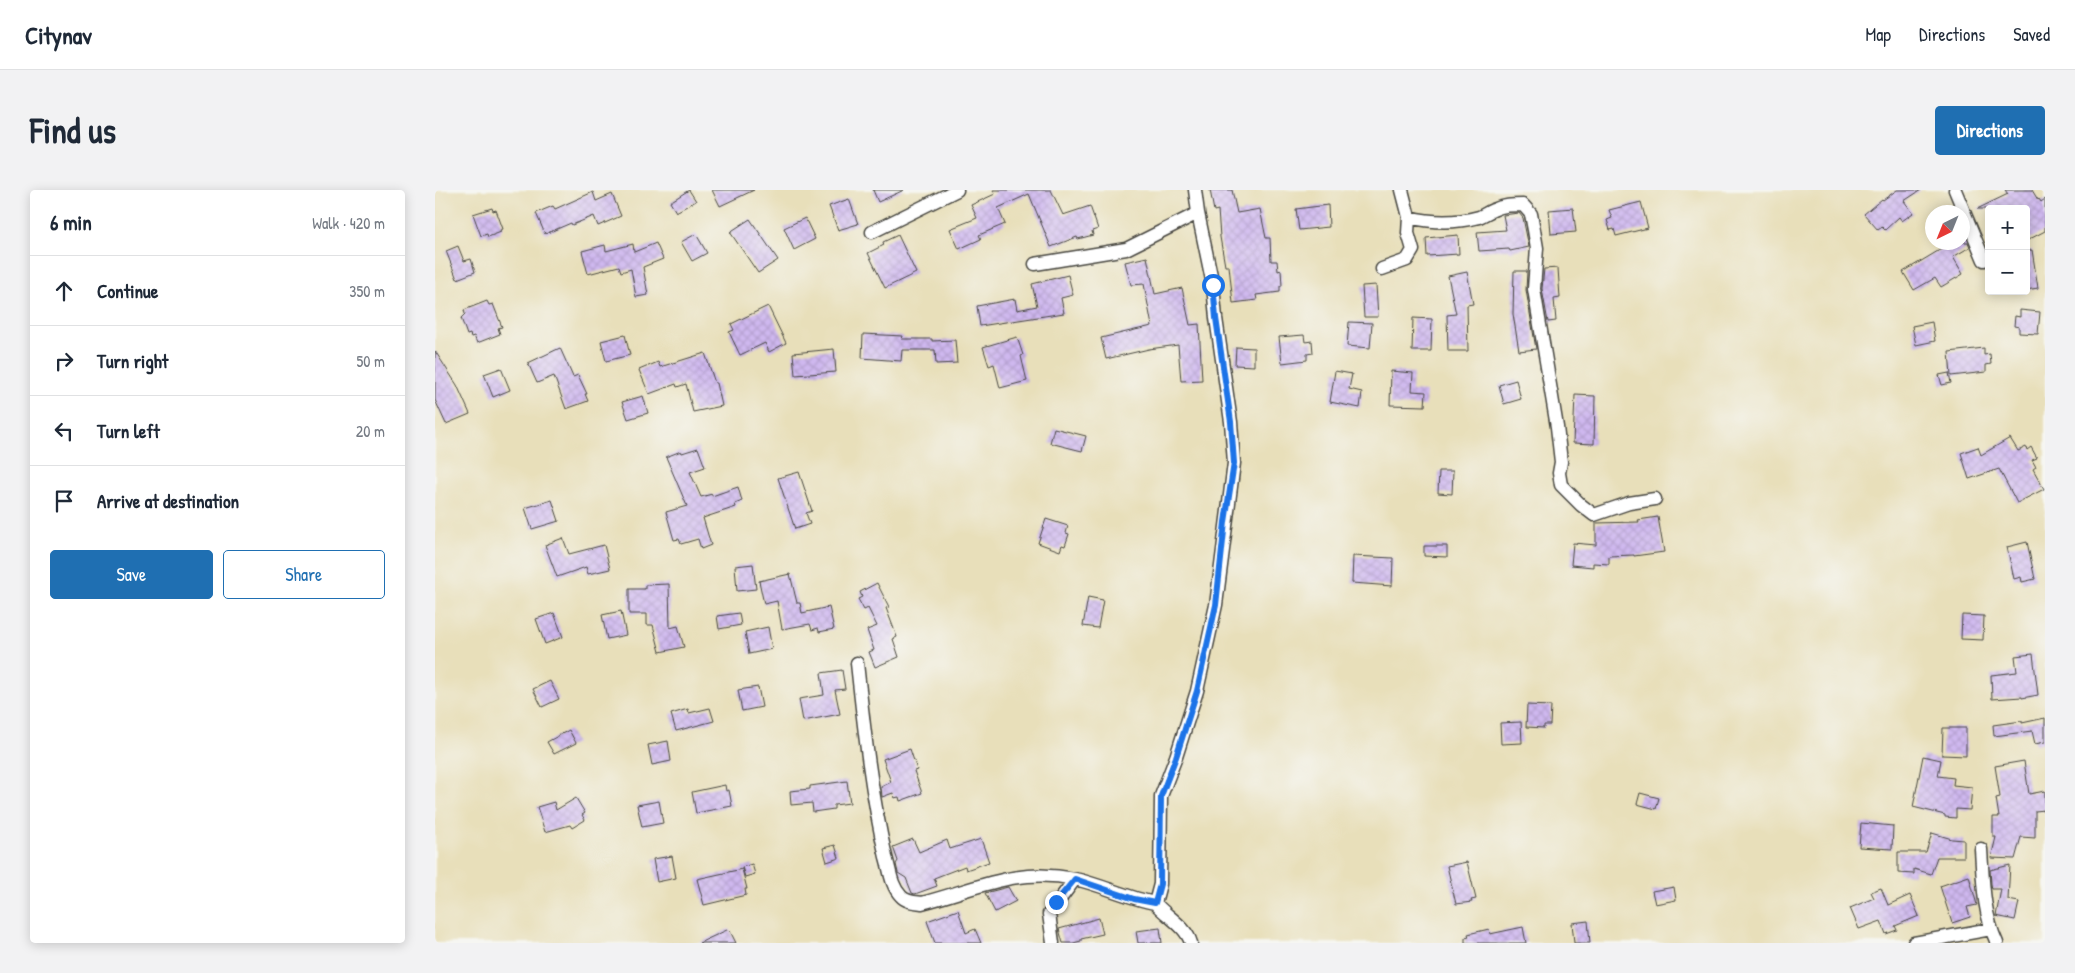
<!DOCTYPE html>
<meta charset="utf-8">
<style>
:root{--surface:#fff;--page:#f2f2f3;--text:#1f2937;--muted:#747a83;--line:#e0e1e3;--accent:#1f6fb2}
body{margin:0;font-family:"Patrick Hand",sans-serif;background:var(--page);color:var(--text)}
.controls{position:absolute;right:15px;top:15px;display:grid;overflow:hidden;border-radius:5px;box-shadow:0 2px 12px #0003}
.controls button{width:45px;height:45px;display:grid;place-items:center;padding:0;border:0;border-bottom:1px solid var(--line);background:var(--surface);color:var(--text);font:25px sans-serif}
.compass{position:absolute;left:1490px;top:15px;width:45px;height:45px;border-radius:50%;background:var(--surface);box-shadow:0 2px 12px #0003;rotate:223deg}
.stop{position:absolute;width:15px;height:15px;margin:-11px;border:4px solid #1a73e8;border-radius:50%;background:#fff}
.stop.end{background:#1a73e8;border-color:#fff;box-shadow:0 1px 5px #0008}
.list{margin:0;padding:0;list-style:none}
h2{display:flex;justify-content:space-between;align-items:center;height:65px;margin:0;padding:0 20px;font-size:21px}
h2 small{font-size:16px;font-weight:400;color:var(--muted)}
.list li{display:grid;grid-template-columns:32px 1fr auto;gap:15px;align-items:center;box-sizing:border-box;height:70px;padding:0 20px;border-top:1px solid var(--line)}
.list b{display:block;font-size:19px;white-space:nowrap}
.list em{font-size:16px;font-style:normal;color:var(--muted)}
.actions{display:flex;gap:10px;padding:15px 20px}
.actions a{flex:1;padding:11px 0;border:1px solid var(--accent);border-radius:5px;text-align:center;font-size:18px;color:var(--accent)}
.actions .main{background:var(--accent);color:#fff}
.icon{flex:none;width:28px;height:28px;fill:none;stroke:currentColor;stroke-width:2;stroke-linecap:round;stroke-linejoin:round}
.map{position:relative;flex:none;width:1610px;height:753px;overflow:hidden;border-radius:5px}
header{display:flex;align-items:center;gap:30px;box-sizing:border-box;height:70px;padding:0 25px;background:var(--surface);border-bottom:1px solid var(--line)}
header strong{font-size:24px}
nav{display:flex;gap:28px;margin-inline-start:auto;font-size:18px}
.intro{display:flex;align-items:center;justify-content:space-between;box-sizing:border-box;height:120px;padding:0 30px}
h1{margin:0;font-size:35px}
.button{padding:12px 22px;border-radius:5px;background:var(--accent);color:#fff;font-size:18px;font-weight:700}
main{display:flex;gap:30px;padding:0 30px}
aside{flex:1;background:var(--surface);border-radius:5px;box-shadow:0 2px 12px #0003}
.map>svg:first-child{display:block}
</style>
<header>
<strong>Citynav</strong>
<nav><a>Map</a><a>Directions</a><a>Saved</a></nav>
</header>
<div class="intro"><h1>Find us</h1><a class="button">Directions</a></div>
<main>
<aside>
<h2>6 min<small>Walk · 420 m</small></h2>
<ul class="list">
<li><svg class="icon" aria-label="ahead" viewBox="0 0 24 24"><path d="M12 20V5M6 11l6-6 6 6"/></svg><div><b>Continue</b></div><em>350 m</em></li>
<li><svg class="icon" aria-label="right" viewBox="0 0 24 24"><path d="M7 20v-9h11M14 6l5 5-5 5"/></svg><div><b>Turn right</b></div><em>50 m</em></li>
<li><svg class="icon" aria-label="left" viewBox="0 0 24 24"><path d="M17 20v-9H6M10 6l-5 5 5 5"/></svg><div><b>Turn left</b></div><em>20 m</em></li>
<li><svg class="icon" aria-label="arrive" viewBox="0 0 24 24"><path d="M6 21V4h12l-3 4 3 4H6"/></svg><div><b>Arrive at destination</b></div></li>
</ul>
<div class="actions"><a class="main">Save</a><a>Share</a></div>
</aside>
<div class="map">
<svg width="1610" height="753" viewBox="0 0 1610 753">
<defs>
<pattern id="building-cross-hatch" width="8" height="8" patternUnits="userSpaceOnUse" patternTransform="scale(1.25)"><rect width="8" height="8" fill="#cfb8ef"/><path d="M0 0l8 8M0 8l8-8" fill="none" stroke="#b29ecd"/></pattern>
</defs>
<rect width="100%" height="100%" fill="#f6f6f2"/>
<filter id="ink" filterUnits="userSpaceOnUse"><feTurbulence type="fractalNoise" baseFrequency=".02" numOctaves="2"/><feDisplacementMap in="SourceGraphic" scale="10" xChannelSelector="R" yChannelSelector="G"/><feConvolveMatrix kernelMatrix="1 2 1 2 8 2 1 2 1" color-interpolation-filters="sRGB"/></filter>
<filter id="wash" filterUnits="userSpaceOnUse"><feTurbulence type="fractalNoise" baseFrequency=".0096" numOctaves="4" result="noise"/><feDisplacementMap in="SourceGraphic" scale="20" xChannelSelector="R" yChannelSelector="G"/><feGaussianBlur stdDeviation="1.12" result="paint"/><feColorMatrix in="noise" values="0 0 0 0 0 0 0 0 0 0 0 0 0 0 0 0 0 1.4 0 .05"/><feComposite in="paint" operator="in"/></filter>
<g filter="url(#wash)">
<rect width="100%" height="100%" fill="#e8dfba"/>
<g id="blocks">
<path fill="url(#building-cross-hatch)" d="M 254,0 L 261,11 L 241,22 L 235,12 Z
M 277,0 L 319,0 L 285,16 Z
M 438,0 L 469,0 L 443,12 Z
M 558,0 L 616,0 L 628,25 L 655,16 L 663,39 L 657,41 L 658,45 L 643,49 L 642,47 L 616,57 L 594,4 L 563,18 L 570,34 L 544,45 L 546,49 L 524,59 L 515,39 L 542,28 L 536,15 L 560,4 Z
M 775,0 L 797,0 L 802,23 L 825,19 L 831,48 L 835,48 L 836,71 L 842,71 L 843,81 L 846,80 L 847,96 L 845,96 L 845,102 L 821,105 L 822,110 L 798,113 L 794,76 L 790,76 L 785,47 L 783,20 L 779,21 Z
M 1462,0 L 1486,0 L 1469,11 L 1478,23 L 1467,31 L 1464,27 L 1450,40 L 1447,37 L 1443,40 L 1429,24 L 1447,9 L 1448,10 Z
M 1570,0 L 1597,0 L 1603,10 L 1604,9 L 1606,12 L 1610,9 L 1610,41 L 1591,51 L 1591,19 L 1542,19 L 1573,4 Z
M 158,2 L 161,11 L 177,4 L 186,26 L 163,36 L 159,26 L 137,35 L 136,33 L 110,44 L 101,23 L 118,16 L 120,19 Z
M 414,9 L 423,34 L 403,40 L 394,16 Z
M 1206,12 L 1213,38 L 1181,46 L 1179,39 L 1175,40 L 1172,30 L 1177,28 L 1174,20 Z
M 893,15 L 894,37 L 864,40 L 861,19 Z
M 57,18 L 58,21 L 61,20 L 68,39 L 65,40 L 66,42 L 53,47 L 52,44 L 46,46 L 38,24 Z
M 1138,18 L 1141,42 L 1116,44 L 1114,20 Z
M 1084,23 L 1088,28 L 1094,57 L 1075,61 L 1074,59 L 1044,61 L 1042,42 L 1071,40 L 1068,25 Z
M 370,28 L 380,49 L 359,60 L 349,38 Z
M 315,29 L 343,70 L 323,83 L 295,42 Z
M 261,44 L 272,63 L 257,71 L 246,52 Z
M 463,45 L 481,83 L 450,98 L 433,63 L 449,55 L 448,52 Z
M 1023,45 L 1024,64 L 992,66 L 991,48 Z
M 1511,52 L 1533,52 L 1535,57 L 1518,67 L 1528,84 L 1506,97 L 1500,88 L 1479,100 L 1468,82 L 1513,55 Z
M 221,53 L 228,69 L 208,77 L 213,105 L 201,107 L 196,79 L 186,82 L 184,76 L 153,84 L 147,61 L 170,55 L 171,61 L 198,54 L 199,62 Z
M 23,56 L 29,71 L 36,69 L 40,82 L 22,89 L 11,61 Z
M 1597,60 L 1603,98 L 1591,100 L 1591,61 Z
M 712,67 L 720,104 L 747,98 L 755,135 L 764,134 L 767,190 L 746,191 L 743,155 L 714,159 L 671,169 L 666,148 L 717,136 L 709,94 L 696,95 L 690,72 Z
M 1123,78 L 1125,108 L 1119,109 L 1121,131 L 1113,132 L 1107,99 L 1109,79 Z
M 1079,81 L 1092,81 L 1091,100 L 1101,159 L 1084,161 L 1078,124 Z
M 1032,82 L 1038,114 L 1032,115 L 1033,161 L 1013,161 L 1012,125 L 1021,124 L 1013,86 Z
M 633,85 L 638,105 L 626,108 L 629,123 L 545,136 L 542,116 L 580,109 L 582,120 L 602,116 L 597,94 Z
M 941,95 L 943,127 L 929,127 L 927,96 Z
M 52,111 L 54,115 L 58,114 L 67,137 L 63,138 L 65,144 L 42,153 L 39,146 L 36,147 L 35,144 L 32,145 L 26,128 L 30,124 L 29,120 Z
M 333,116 L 351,153 L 334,162 L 330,153 L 305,165 L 294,142 L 299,140 L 296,134 Z
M 1585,120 L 1605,122 L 1603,144 L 1584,143 L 1584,137 L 1579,136 L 1580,126 L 1585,127 Z
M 978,128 L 997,129 L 996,161 L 977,161 Z
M 914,132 L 937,133 L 935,158 L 912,156 Z
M 1497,132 L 1500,151 L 1481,155 L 1477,136 Z
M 428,144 L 468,146 L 467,149 L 497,149 L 497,151 L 520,150 L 522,173 L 501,174 L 500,160 L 467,160 L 466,171 L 427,168 Z
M 190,145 L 195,165 L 171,171 L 166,151 Z
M 869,145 L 870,152 L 877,151 L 878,163 L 872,164 L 872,170 L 847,173 L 844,147 Z
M 582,147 L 588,165 L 586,166 L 592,191 L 565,198 L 559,174 L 554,176 L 548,157 Z
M 801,157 L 819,158 L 819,176 L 800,175 Z
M 125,158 L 138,187 L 143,185 L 152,204 L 150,204 L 153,211 L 131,219 L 119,186 L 102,193 L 93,173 Z
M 1549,158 L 1549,165 L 1555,164 L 1556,174 L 1551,175 L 1551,182 L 1516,186 L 1514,162 Z
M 399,159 L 401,182 L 360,185 L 358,163 Z
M 0,161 L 22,195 L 35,224 L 11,234 L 0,210 Z
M 270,163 L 280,193 L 282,193 L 287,216 L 258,222 L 251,194 L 242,197 L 241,194 L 214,204 L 204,180 L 223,172 L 225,177 Z
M 66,178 L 75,200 L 58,207 L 49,184 Z
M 900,181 L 917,184 L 914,199 L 927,202 L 925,218 L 895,212 Z
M 956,181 L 978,183 L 977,201 L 991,202 L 990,216 L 955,215 Z
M 1514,183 L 1516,193 L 1507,195 L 1504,185 Z
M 1081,190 L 1086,209 L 1069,214 L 1064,195 Z
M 1140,205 L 1160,206 L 1159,254 L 1138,253 Z
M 208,206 L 213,223 L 193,229 L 187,212 Z
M 619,238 L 651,246 L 647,261 L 615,253 Z
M 1575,248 L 1583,261 L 1591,257 L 1592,260 L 1596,257 L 1602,268 L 1597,270 L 1601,277 L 1598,279 L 1609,299 L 1582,313 L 1564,279 L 1534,289 L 1526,263 L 1543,257 L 1546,265 Z
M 263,258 L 270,277 L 255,282 L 266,307 L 277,304 L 277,306 L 303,297 L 307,311 L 300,314 L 301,317 L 268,328 L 276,355 L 266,359 L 263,349 L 246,354 L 244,349 L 239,350 L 231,322 L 252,316 L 231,267 L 246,261 L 247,263 Z
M 1004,281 L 1018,281 L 1017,304 L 1003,303 Z
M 364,282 L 377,321 L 371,323 L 375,334 L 360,339 L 343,288 Z
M 117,310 L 124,331 L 97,339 L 90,318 Z
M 1223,327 L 1229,362 L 1199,366 L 1199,365 L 1174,366 L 1174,374 L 1158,373 L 1158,377 L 1136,375 L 1138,353 L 1161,355 L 1161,333 L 1204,332 L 1203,330 Z
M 611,329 L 633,336 L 631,343 L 634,344 L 630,356 L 627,355 L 625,361 L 603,353 Z
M 128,348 L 134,364 L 169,355 L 175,379 L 153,384 L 151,377 L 122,387 L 110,355 Z
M 1592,352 L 1600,389 L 1587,392 L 1586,387 L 1579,389 L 1572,357 Z
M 989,356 L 1012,356 L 1012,367 L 989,366 Z
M 918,366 L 958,368 L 957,396 L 917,393 Z
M 318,374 L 321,399 L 302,401 L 300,376 Z
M 355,384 L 362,413 L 365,413 L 367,423 L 394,417 L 399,439 L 384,442 L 383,438 L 377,440 L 375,434 L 347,439 L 342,411 L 329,414 L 324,391 Z
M 442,393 L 454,417 L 451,418 L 462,447 L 458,449 L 464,467 L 440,477 L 434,462 L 439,460 L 432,440 L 442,436 L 433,418 L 429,420 L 423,409 L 427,407 L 425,402 Z
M 234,394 L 235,438 L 243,436 L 249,457 L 225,462 L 218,435 L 212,435 L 212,424 L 194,424 L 194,399 L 210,399 L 210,395 Z
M 653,407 L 668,410 L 663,438 L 648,436 Z
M 186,421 L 191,445 L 172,449 L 167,425 Z
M 119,423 L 128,447 L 110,454 L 101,429 Z
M 304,423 L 306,435 L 284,439 L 282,426 Z
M 1527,425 L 1549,426 L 1548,450 L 1526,449 Z
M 333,437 L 337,459 L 314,464 L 310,442 Z
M 1598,464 L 1603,505 L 1587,508 L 1587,507 L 1557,509 L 1556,485 L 1582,482 L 1580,466 Z
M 407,480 L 410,499 L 400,500 L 405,524 L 368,531 L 364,509 L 389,505 L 386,483 Z
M 115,491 L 124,509 L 107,517 L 98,499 Z
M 323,497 L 327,517 L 307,521 L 303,500 Z
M 1092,515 L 1116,516 L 1115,535 L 1109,535 L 1109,538 L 1091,537 Z
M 275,518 L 279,531 L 241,541 L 236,524 L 253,519 L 254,523 Z
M 1610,528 L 1610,552 L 1600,554 L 1597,541 L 1559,546 L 1558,535 L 1587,531 L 1587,533 Z
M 1086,532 L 1087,553 L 1066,554 L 1065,533 Z
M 1508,538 L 1531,538 L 1531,566 L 1507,565 Z
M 134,540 L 141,553 L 119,564 L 112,552 Z
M 233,551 L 236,571 L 217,575 L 213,555 Z
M 475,559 L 482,580 L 479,581 L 487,603 L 465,611 L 464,607 L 459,608 L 458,603 L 447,607 L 446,597 L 456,592 L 448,569 Z
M 1488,566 L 1506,570 L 1503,586 L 1519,588 L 1518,595 L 1537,597 L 1535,620 L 1521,619 L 1521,628 L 1510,627 L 1510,625 L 1478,617 Z
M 1589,571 L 1594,604 L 1610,601 L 1610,620 L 1600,621 L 1600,648 L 1586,647 L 1580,669 L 1556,668 L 1561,647 L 1558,647 L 1558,627 L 1564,627 L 1561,608 L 1565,607 L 1560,576 Z
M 412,591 L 415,613 L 399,615 L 399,619 L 378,622 L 377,613 L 356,615 L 355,601 L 375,599 L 375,596 Z
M 290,595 L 291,601 L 294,600 L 297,616 L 261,623 L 257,602 Z
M 1205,603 L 1224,608 L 1221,619 L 1202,614 Z
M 141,608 L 150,623 L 147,625 L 150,630 L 137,638 L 135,635 L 110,642 L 102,617 L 119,612 L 121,620 Z
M 224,611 L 228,633 L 207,637 L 202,615 Z
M 1426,633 L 1458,636 L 1457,659 L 1424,657 Z
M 1497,643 L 1517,649 L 1529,650 L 1529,667 L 1502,667 L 1496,684 L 1479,679 L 1479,684 L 1463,683 L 1463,662 L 1491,662 Z
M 478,649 L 484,662 L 512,650 L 515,659 L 546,649 L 554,672 L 531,680 L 530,676 L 499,688 L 502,696 L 480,704 L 477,703 L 471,688 L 463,683 L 461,674 L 463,671 L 458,657 Z
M 400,655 L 404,668 L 392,672 L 388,658 Z
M 237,666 L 241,688 L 222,692 L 218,669 Z
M 1032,672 L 1041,709 L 1036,710 L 1037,712 L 1021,714 L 1012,676 Z
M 317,674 L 320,684 L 310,687 L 307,677 Z
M 1575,675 L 1573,710 L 1584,712 L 1580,730 L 1561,726 L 1566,699 L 1557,699 L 1556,694 L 1555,680 Z
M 307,679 L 312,699 L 310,699 L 311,705 L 269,715 L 262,689 Z
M 1534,686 L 1542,715 L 1532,717 L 1535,727 L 1517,733 L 1505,696 Z
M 573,697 L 581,711 L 560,722 L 550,703 Z
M 1239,697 L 1241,710 L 1220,714 L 1217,701 Z
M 1446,698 L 1453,715 L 1475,705 L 1484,726 L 1460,736 L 1462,740 L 1451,744 L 1446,731 L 1424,739 L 1415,718 L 1439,708 L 1436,702 Z
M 523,720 L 531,743 L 540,739 L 546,753 L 500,753 L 492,731 Z
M 664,728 L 668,744 L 646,749 L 646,751 L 638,753 L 628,753 L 624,739 Z
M 1153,731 L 1155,753 L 1139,753 L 1137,733 Z
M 1088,737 L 1091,753 L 1030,753 L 1030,748 L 1034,747 L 1033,744 L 1054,739 L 1055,744 Z
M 725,738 L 727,753 L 703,753 L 701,741 Z
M 294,739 L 301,753 L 264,753 Z"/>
</g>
</g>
<g filter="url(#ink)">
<use href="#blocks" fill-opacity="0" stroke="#474640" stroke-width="1"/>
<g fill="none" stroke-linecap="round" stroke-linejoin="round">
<defs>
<path id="street" d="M 1520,0 L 1549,70
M 974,27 C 997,33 1021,33 1044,27 C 1049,25 1053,22 1058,20 C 1068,15 1078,15 1088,15 L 1096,24 L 1099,40 L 1102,58 L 1099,99 L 1122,237 L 1126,272 L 1124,283 L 1126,295 L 1146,315 L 1159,325 L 1194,313 L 1220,309
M 437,42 L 522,0
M 600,74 L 691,59 L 763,23
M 947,79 L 972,70 L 978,60 L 973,43 L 974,27 L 967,0
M 422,473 C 429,538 436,604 451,667 C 455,680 456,696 466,706 C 471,712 480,712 487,713 C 542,699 580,677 640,689 C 667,695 693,708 720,713 C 731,726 751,736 756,753
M 1546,659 C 1548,691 1548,723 1562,753
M 720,713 L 725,694 L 726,606 L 741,567 L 762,501 L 781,415 L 799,273 L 796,232 L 781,128 L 778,95 L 763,23 L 760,0
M 618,753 L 614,724 L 640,689
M 1479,753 L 1556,739"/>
</defs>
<use href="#street" stroke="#474640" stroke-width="15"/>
<use href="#street" stroke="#fff" stroke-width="12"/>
</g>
</g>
<g fill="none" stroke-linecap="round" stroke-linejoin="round" filter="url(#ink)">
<path stroke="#1a73e8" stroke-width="6" d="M 621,712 L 640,689 L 699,709 L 720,713 L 725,694 L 726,606 L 741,567 L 762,501 L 781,415 L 790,332 L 799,273 L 796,232 L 781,128 L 778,95"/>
</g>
</svg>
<div class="controls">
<button>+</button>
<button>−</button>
</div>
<svg class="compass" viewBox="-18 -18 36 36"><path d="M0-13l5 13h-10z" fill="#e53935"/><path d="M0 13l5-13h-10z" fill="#747a83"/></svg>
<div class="stop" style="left:778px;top:95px"></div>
<div class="stop end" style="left:621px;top:712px"></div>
</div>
</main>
